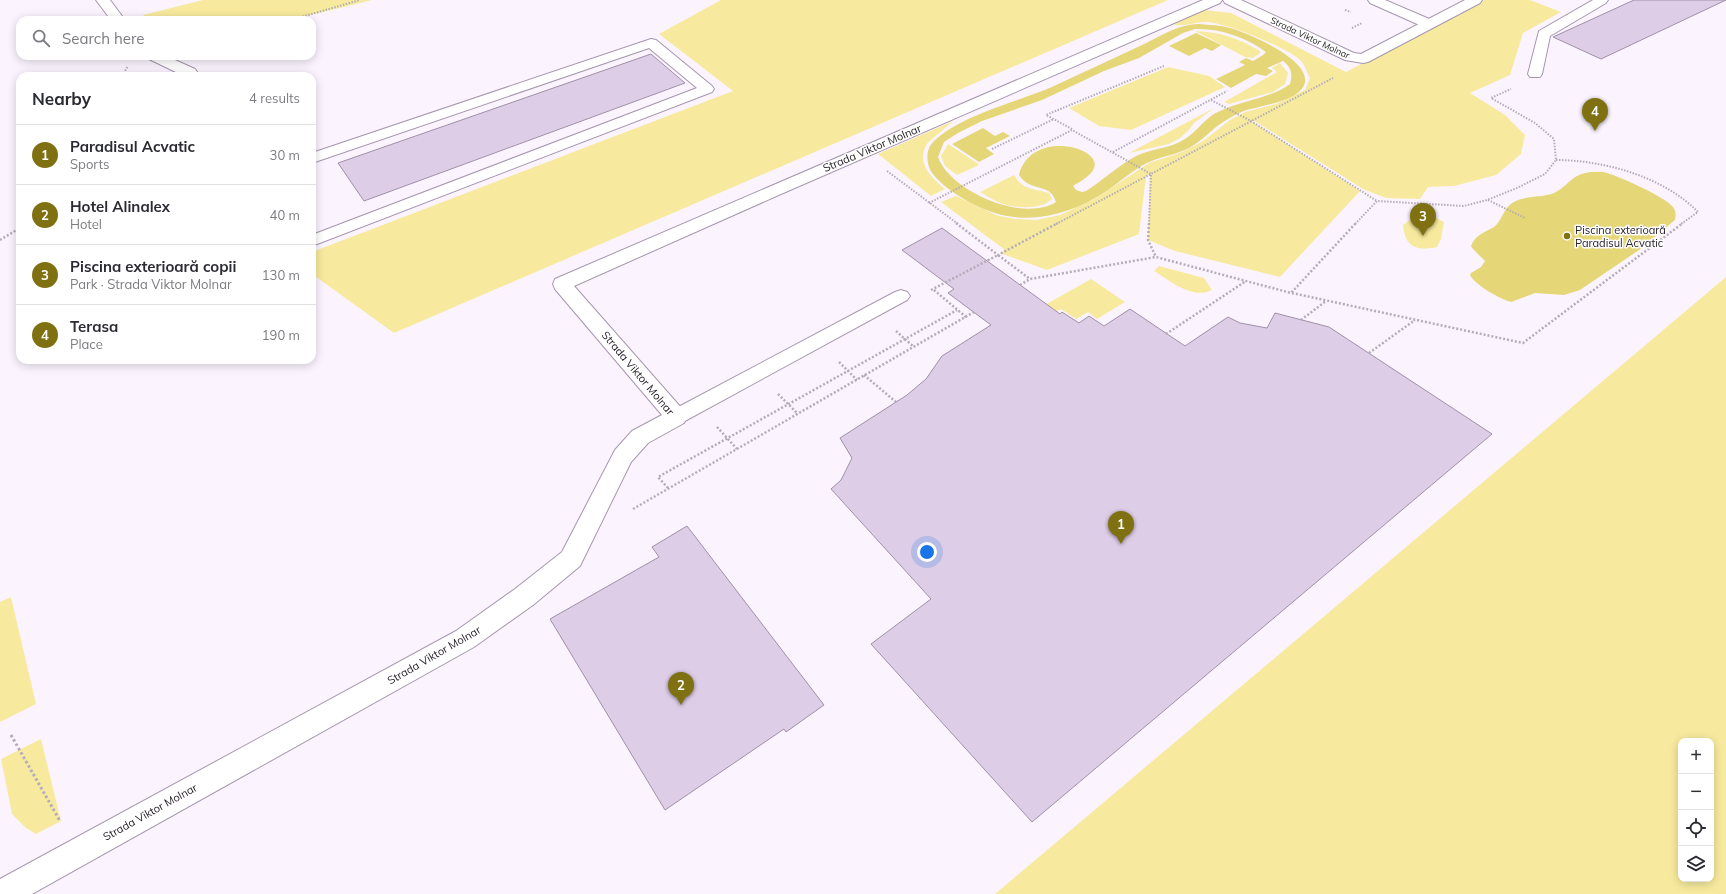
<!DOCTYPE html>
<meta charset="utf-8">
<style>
:root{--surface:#fff;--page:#f2f2f3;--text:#2b2b33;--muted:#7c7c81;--line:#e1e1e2;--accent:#7f7111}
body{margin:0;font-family:Mulish,sans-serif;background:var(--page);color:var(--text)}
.controls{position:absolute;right:12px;bottom:12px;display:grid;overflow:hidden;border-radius:8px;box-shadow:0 2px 10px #0003}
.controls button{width:36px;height:36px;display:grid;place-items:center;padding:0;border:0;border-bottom:1px solid var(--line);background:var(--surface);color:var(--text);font:20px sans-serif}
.you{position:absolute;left:927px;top:552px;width:14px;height:14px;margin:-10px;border:3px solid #fff;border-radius:50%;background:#1a73e8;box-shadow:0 0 0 6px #1a73e833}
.badge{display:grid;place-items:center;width:26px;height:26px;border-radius:50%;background:var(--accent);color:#fff;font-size:13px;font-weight:700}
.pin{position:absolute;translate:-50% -33px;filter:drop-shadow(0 1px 2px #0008)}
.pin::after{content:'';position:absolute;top:21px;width:14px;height:12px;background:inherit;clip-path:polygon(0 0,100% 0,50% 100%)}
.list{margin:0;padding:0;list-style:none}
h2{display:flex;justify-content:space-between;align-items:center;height:52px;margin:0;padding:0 16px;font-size:17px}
h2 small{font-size:13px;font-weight:400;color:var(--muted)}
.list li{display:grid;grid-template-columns:26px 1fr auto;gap:12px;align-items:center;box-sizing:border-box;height:60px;padding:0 16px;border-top:1px solid var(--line)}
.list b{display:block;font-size:15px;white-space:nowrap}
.list p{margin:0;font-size:13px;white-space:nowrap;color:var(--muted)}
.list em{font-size:13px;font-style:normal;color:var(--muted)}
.icon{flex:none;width:22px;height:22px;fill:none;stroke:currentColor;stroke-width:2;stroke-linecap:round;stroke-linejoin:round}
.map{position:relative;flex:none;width:1726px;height:894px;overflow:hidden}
.search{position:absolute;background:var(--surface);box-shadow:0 2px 10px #0003;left:16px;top:16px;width:300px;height:44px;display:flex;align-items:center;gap:10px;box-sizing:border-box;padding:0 14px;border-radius:12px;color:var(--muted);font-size:15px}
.panel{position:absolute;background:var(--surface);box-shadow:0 2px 10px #0003;left:16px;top:72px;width:300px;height:292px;border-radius:12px}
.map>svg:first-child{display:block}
</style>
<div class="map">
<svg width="1726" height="894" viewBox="0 0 1726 894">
<rect width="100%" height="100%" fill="#fbf4ff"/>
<path fill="#f7ea9e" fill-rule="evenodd" d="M 203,0 L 372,0 L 291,20 L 149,20 L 143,15 Z
M 721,0 L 1168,0 L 394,333 L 312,274 L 312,252 L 733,91 L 659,34 Z
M 1484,0 L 1530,0 L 1561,12 L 1523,33 L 1510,75 L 1470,93 L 1505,115 L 1525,135 L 1521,154 L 1496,175 L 1454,186 L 1428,187 L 1420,199 L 1386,198 L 1363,189 L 1253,120 L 1251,121 L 1360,191 L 1280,277 L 1175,251 L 1148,240 L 1150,174 L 1146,176 L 1139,234 L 1047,270 L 1000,253 L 1005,250 L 941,202 L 956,196 L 996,215 L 1014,219 L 1036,220 L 1060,215 L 1096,198 L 1149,163 L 1182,152 L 1203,141 L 1230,120 L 1245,112 L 1276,104 L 1305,90 L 1310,78 C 1307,73 1305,66 1302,62 C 1292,49 1225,23 1208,22 C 1196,21 1183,28 1172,24 L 1204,10 L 1231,13 L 1346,72 Z
M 1195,31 C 1220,32 1238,38 1260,51 L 1260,53 L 1253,58 L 1245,57 Z
M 1280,63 L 1288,73 L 1285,84 L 1273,92 L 1229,104 L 1224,102 L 1277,72 L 1272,68 Z
M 1168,67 L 1209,76 L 1225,87 L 1131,130 L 1099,126 L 1069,108 Z
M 1214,108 L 1194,123 L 1189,130 L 1180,138 L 1169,144 L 1129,153 Z
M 953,121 C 948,126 929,141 927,144 C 915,163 932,178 945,189 L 931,196 L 878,154 Z
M 948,144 L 977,163 L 979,165 L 957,175 L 945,166 L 941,156 Z
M 1014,175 C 1024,191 1033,188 1049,193 L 1052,199 C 1042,210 1016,208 1003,204 C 995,201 987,196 980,192 Z
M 1414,217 L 1436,218 L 1444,222 L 1441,239 L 1437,247 C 1417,251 1405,248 1403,225 Z
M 1159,266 L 1204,278 L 1212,290 C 1193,300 1170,281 1154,271 Z
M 1726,277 L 1726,894 L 995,894 ZM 1681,741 L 1711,741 L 1711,879 L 1681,879 Z
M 1091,279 L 1125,302 L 1097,319 L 1088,312 L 1076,319 L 1061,309 L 1048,317 L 1036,310 Z
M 11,597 L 36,704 L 0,722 L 0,602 Z
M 41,739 L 61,821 L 36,834 L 26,828 L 12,814 L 1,759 Z"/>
<path fill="#e5d678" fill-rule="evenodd" d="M 1199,24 C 1209,25 1220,25 1230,28 C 1248,33 1309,59 1305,82 C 1302,101 1259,106 1244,111 C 1238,113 1233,116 1228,119 C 1213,127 1204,140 1189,148 C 1176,155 1161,156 1147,163 C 1133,170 1121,181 1108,190 C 1066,218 1020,228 975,205 C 959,197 943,187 932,173 C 926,164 925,149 934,141 C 963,114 1018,102 1054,86 C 1083,72 1113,59 1142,45 C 1163,35 1176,25 1199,24 ZM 1195,29 C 1219,28 1246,37 1266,52 L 1263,55 L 1253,61 L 1246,58 L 1239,62 L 1245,65 L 1216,79 L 1231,88 L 1256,74 L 1266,76 L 1273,71 L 1267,68 L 1283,61 C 1291,67 1293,74 1290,84 C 1269,99 1243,100 1220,111 C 1205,117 1198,131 1185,139 C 1170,149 1152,148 1136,156 C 1119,165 1103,180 1086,191 L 1082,192 L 1076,190 L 1073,186 C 1079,182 1087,178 1091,173 C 1113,149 1031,126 1019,175 C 1032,194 1049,181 1056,202 C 1023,223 950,191 938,157 L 944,142 L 958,133 L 982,121 L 1042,100 L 1104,71 L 1139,58 L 1183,33 Z
M 1196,33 L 1221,45 L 1212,51 L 1205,48 L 1189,56 L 1169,46 Z
M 983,128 L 995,136 L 1003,132 L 1010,136 L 986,148 L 994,154 L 979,162 L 952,144 Z
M 1590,172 C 1594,172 1599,172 1603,172 C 1615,174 1665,197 1672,206 C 1676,210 1676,214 1675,220 L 1639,250 L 1580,290 L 1564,295 L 1535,293 L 1511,302 C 1500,299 1475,285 1470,275 L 1471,273 L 1481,267 L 1485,261 L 1473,249 L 1471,246 C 1476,234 1484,233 1494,227 C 1502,221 1503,209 1512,203 C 1525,195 1541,198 1554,193 C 1570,185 1570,175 1590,172 Z"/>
<path fill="#decde7" stroke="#a08fa8" d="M 1634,0 L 1726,0 L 1601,59 L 1553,37 Z
M 651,54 L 685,83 L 364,201 L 338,163 Z
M 942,228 L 1060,314 L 1062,312 L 1079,323 L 1089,316 L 1104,326 L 1130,309 L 1185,346 L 1228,317 L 1240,323 L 1267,328 L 1275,313 L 1329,327 L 1492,434 L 1032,822 L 871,644 L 931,599 L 831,489 L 841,480 L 852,458 L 840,438 L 907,395 L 926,379 L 942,356 L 991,325 L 948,293 L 954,289 L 902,250 Z
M 687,526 L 824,705 L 786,732 L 784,729 L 665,810 L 550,619 L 659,557 L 652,547 Z"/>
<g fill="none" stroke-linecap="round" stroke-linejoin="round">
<defs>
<path id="service" d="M 1368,0 L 1385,0 L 1434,21 L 1435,24 L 1434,27 L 1424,27 L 1370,3 Z
M 1593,0 L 1608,0 L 1606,3 L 1550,36 L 1542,74 L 1540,77 L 1530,77 L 1528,74 L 1539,31 Z
M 651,39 L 656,40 L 712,86 L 714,89 L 712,92 L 312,246 L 312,235 L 697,88 L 649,48 L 312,163 L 312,153 Z
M 901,290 L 907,292 L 910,296 L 907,300 L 683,422 L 676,424 L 669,422 L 666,417 L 669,412 L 895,292 Z"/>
<path id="minor" d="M 96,0 L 110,0 L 125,20 L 111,20 Z
M 1203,0 L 1222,0 L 1220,3 L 781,194 L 574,286 L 684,411 L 687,417 L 684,423 L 648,443 L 631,462 L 580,566 L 533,605 L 474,647 L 32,894 L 0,894 L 0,879 L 456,631 L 515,589 L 562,552 L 615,450 L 632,431 L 662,415 L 555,289 L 553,284 L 555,279 Z
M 1223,0 L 1241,0 L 1354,53 L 1361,54 L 1465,0 L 1482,0 L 1480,3 L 1368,62 L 1363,63 L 1345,60 L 1225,3 Z
M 147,56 L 166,56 L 195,69 L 200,76 L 184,76 L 149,59 Z"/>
</defs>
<use href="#service" stroke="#a696af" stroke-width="2"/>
<use href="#minor" stroke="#a696af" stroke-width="2"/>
<path stroke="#b4adb8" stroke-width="2" stroke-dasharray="1.5 1.5" stroke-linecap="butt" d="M 1345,10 L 1351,12
M 291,20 L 360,0
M 1352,28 L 1362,23
M 122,76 L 128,66
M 1211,100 L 1251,121 L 1377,201
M 1072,129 L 1046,115 L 1164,66
M 992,149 L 1054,119
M 1113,152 L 1227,91
M 1556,160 C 1604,160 1664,177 1698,212 L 1681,224
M 887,171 L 958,224
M 1488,200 L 1525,218
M 929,203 L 1072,130 L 1151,174 L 1149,224
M 1056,224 L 1333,78
M 1355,224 L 1377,201 L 1464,206 L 1487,200 L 1517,188 L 1545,174 L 1556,160 L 1554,139 L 1535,123 L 1491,98 L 1511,89"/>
<path stroke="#b4adb8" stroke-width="2.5" stroke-dasharray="2 2" stroke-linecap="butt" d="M 956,223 L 998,255 L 1058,223
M 1149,223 L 1148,240 L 1156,257
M 0,240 L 20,228
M 1020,285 L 1030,279
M 931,290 L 998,255 L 1030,279 L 1156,257 L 1291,293 L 1356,223
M 934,290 L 966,317
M 1292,293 L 1523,343 L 1683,223
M 1301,320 L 1326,301
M 896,331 L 914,347
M 1166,334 L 1246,281
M 1369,353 L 1415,320
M 839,362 L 857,380
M 864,375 L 896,402
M 778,394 L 798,414
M 717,427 L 737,449
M 668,488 L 658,477 L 957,310
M 633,509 L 974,312"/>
<path stroke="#b4adb8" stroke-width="3" stroke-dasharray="2.5 2.5" stroke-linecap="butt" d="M 11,735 L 60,821"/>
<use href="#service" fill="#fff" fill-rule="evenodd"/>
<use href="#minor" fill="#fff" fill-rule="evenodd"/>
</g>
<circle fill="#7f7111" stroke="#fff" stroke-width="1.5" cx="1567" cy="236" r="4"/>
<g text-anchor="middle" stroke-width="3" stroke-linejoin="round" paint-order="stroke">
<g font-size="9" fill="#28222b" stroke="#fff">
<text transform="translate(1310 38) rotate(25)" y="3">Strada Viktor Molnar</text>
</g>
<g font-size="11" fill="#28222b" stroke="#fff">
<text transform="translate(872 148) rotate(-23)" y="4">Strada Viktor Molnar</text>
<text transform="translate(638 373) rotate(50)" y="4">Strada Viktor Molnar</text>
<text transform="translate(434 655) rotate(-30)" y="4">Strada Viktor Molnar</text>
<text transform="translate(150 812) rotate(-29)" y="4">Strada Viktor Molnar</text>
</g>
<g font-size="11" fill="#28222b" stroke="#fff" text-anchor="start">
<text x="1575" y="234">Piscina exterioară<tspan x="1575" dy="13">Paradisul Acvatic</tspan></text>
</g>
</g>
</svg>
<div class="controls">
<button>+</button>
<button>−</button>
<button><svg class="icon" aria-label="locate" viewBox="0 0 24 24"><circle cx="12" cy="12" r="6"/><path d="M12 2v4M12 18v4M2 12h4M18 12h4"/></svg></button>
<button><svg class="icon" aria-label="layers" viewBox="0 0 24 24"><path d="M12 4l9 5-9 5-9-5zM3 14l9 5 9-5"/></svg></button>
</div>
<div class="you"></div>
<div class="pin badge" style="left:1121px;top:544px">1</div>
<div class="pin badge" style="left:681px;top:705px">2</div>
<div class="pin badge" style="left:1423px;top:236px">3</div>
<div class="pin badge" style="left:1595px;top:131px">4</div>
<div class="search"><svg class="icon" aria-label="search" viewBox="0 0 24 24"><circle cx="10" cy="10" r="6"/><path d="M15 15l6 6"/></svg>Search here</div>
<section class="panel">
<h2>Nearby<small>4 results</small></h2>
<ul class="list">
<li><span class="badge">1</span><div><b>Paradisul Acvatic</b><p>Sports</p></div><em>30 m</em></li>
<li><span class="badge">2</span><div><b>Hotel Alinalex</b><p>Hotel</p></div><em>40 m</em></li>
<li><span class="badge">3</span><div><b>Piscina exterioară copii</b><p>Park · Strada Viktor Molnar</p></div><em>130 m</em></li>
<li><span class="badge">4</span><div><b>Terasa</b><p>Place</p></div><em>190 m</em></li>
</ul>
</section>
</div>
